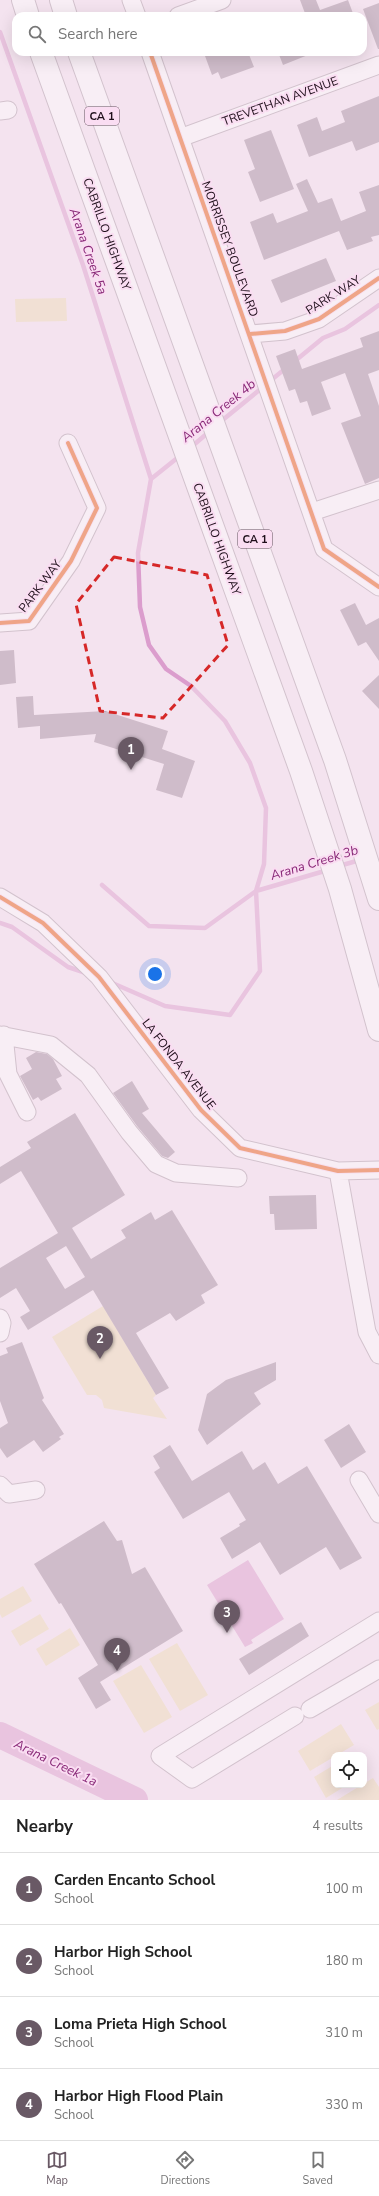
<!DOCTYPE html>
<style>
:root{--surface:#fff;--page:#f6f6f6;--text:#222;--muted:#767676;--line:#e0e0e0;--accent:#695965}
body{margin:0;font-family:"Nunito Sans",sans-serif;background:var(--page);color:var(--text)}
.controls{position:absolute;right:12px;bottom:12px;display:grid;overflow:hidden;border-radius:8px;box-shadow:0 4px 16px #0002}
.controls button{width:36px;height:36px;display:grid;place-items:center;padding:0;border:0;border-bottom:1px solid var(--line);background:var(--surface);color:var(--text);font:20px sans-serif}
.you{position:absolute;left:155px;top:974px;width:14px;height:14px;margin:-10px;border:3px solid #fff;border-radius:50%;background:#1a73e8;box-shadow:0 0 0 6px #1a73e833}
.badge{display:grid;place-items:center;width:26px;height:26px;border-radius:50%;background:var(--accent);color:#fff;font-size:13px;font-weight:700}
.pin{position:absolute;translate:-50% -33px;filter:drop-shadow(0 1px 2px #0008)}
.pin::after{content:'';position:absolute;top:21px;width:14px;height:12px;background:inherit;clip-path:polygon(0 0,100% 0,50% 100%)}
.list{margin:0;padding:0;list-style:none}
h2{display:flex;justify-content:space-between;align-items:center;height:52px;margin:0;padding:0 16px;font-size:17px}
h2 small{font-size:13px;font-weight:400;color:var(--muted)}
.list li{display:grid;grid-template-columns:26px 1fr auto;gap:12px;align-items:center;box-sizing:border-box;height:72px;padding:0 16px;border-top:1px solid var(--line)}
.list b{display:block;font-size:15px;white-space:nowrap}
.list p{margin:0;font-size:13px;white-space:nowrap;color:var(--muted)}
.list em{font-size:13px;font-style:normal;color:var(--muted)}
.icon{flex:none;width:22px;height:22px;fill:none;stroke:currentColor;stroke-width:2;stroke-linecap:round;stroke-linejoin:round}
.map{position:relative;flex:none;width:379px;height:1800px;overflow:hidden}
.search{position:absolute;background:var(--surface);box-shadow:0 4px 16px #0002;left:12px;right:12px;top:12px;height:44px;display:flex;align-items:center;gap:10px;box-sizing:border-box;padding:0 14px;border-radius:12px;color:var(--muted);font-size:15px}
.sheet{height:340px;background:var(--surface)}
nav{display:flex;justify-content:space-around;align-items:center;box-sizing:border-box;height:56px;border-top:1px solid var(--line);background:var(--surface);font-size:11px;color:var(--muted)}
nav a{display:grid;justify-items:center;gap:2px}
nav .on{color:var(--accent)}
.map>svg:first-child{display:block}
</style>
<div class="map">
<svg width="379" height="1800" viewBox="0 0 379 1800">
<rect width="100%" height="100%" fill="#f4e3ef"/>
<path fill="#eddbb4" d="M 66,298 L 67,321 L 16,322 L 15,299 Z
M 103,1306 L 156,1395 L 153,1398 L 167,1419 L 104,1408 L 102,1400 L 96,1395 L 87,1395 L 52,1337 Z
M 23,1586 L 32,1601 L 2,1618 L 0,1614 L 0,1599 Z
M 40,1614 L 49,1629 L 20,1646 L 11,1631 Z
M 70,1628 L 80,1645 L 46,1666 L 36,1649 Z
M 177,1643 L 208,1695 L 180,1711 L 149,1659 Z
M 141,1665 L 172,1717 L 144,1733 L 113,1681 Z
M 379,1702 L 379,1729 L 377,1730 L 365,1710 Z
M 341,1724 L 354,1745 L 310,1771 L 298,1751 Z
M 334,1765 L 334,1785 L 347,1785 L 326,1798 L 314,1777 Z
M 373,1778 L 379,1787 L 379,1800 L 337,1800 Z"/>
<path fill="#db9dcd" d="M 248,1560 L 284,1619 L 251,1640 L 253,1643 L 245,1647 L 207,1585 Z"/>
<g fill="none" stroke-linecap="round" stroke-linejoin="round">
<path stroke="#db9dcd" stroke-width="4.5" d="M 0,32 L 83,265 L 151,479
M 295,361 L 323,338 L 345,329 L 379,305
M 270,381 L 286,368
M 219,423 L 263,387
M 190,448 L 210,431
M 151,479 L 181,455
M 339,866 L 360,860
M 102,885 L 149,926 L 205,928 L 256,891 L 328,870
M 0,923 L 12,927 L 68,967 L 86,973
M 110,982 L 165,1006 L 230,1015 L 260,971 L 256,891 L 264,864 L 266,808 L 250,763 L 225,721 L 191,686 L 166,669 L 149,645 L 140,607 L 138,553 L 151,479"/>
<path stroke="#db9dcd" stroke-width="26" d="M 0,1735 L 135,1800"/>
</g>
<path fill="#a38d9e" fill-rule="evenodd" d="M 300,0 L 316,0 L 320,10 L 348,0 L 354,16 L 306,16 Z
M 379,3 L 379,49 L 378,49 L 363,9 Z
M 217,52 L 248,52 L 254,67 L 221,79 L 218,72 L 212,75 L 205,56 Z
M 278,52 L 312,52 L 313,53 L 283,65 Z
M 379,96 L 379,142 L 356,151 L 352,141 L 309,157 L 297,125 L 317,117 L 322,131 L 345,122 L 341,111 Z
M 271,130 L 294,189 L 260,202 L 248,172 L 255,169 L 244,140 Z
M 307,179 L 318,203 L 332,198 L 341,221 L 366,211 L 359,192 L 379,185 L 379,235 L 371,237 L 373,241 L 347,250 L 339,231 L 264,260 L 250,222 L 273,213 L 277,223 L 308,211 L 296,184 Z
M 326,258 L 336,281 L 281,303 L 271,280 Z
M 379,331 L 379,370 L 368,374 L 379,406 L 379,478 L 365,484 L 341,423 L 361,416 L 345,373 L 321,382 L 331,409 L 312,416 L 307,401 L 300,403 L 295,389 L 289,391 L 276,356 L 295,349 L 302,369 L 363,347 L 360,338 Z
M 355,603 L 366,625 L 379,618 L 379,661 L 366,642 L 358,646 L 340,610 Z
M 14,650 L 16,683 L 0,685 L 0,651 Z
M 379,675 L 379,709 L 362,691 Z
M 33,696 L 34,715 L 105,711 L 168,731 L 162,749 L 195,761 L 182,798 L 156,790 L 164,764 L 94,742 L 96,734 L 40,739 L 40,726 L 18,728 L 16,697 Z
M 36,1052 L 47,1054 L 53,1059 L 62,1076 L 56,1079 L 62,1089 L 41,1101 L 38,1097 L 33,1100 L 20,1076 L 32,1069 L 26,1058 Z
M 132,1081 L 149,1109 L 142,1113 L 175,1152 L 168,1158 L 162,1156 L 137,1126 L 113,1093 Z
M 75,1113 L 125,1195 L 72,1228 L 91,1259 L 126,1238 L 121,1230 L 151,1212 L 155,1220 L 172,1210 L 218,1285 L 201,1295 L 205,1303 L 176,1321 L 170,1313 L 136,1333 L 169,1388 L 156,1395 L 93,1290 L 28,1330 L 20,1317 L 30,1311 L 16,1288 L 0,1298 L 0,1268 L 58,1233 L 21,1171 L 0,1184 L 0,1167 L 31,1148 L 27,1142 ZM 66,1246 L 85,1277 L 65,1289 L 46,1258 Z
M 316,1195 L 317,1229 L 275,1230 L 274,1214 L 270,1214 L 269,1196 Z
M 22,1342 L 44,1398 L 42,1400 L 64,1434 L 59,1437 L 61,1439 L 43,1452 L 34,1440 L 7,1458 L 0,1448 L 0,1428 L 8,1423 L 0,1401 L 0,1356 L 8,1353 L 6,1348 Z
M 276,1362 L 276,1380 L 254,1393 L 261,1404 L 207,1445 L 198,1430 L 207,1394 L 226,1380 Z
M 349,1424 L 366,1452 L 341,1468 L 324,1440 Z
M 170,1445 L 192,1481 L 242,1451 L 253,1470 L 265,1462 L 278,1484 L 307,1466 L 362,1558 L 340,1570 L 326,1547 L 280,1575 L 260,1542 L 232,1559 L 220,1538 L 240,1526 L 239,1524 L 246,1520 L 229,1492 L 183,1519 L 154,1472 L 160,1468 L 153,1456 Z
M 104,1521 L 117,1541 L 122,1540 L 132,1574 L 145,1567 L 183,1631 L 100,1682 L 111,1700 L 96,1709 L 78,1678 L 98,1665 L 61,1603 L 59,1604 L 34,1564 Z
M 301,1622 L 309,1636 L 249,1675 L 239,1659 Z"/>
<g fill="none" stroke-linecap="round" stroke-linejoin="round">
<defs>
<path id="minor" d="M 131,0 L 137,16
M 178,16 L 222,0
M 150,52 L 324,549 L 379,587
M 0,111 L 8,110
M 180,138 L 379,65
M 250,334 L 285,331 L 319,319 L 379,278
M 312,512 L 379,490
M 0,623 L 29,621 L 71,561 L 97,508 L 68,443
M 0,897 L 43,923 L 99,977 L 201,1110 L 240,1148 L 338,1171 L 379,1170
M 0,1035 L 51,1045 L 88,1075 L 129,1132 L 156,1164 L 176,1173 L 238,1178
M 4,1035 L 8,1074 L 27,1112
M 338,1171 L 367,1332 L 379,1355
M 0,1318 L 2,1323 L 0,1333
M 359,1480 L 379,1514
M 0,1485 L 9,1494 L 36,1490
M 310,1709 L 379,1669
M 295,1716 L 192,1779 L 160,1756 L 379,1621"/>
<path id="highway" d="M 23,0 L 28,16
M 61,0 L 66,16
M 41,52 L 301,771 L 340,889 L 379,1030
M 79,52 L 335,760 L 379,899"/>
</defs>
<use href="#minor" stroke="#aa9aa5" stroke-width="19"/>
<use href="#highway" stroke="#aa9aa5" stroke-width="24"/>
<use href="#minor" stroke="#fdfbfd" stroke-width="17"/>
<use href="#highway" stroke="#fdfbfd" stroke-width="22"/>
<defs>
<path id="cycleway" d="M 150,52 L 324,549 L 379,587
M 250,334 L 285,331 L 319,319 L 379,278
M 0,623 L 29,621 L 71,561 L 97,508 L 68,443
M 0,897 L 43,923 L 99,977 L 201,1110 L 240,1148 L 338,1171 L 379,1170"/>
</defs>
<use href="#cycleway" stroke="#faddf2" stroke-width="6"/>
<use href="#cycleway" stroke="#e8590c" stroke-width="4"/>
</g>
<path d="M0 0H379V1800H0ZM 114,557 L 207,575 L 228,645 L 163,718 L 100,711 L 76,604 Z" fill="#f4e3ef" fill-opacity=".55" fill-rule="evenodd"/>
<path fill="none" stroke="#d62828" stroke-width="3" stroke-dasharray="8 5" stroke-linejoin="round" d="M 114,557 L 207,575 L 228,645 L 163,718 L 100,711 L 76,604 Z"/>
<g text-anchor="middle" stroke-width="4" stroke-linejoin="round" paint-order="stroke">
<g fill="#faddf2" stroke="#604c5b" stroke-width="1">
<rect x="85" y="107" width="34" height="18" rx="3"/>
<rect x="238" y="530" width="34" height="18" rx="3"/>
</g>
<g font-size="11" font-weight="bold" fill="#1e0e1a">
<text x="102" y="120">CA 1</text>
<text x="255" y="543">CA 1</text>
</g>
<g font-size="12" fill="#1e0e1a" stroke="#faddf2">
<text transform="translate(280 101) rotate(-20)" y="4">TREVETHAN AVENUE</text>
<text transform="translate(107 234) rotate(70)" y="4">CABRILLO HIGHWAY</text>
<text transform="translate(230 249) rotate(70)" y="4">MORRISSEY BOULEVARD</text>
<text transform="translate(333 295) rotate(-32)" y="4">PARK WAY</text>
<text transform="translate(217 539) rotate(70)" y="4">CABRILLO HIGHWAY</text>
<text transform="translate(40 586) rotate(-53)" y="4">PARK WAY</text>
<text transform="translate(179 1064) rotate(52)" y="4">LA FONDA AVENUE</text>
</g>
<g font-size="13" font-style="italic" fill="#882877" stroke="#faddf2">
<text transform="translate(89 251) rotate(71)" y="5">Arana Creek 5a</text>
<text transform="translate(218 410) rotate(-39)" y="5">Arana Creek 4b</text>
<text transform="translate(314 862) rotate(-17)" y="5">Arana Creek 3b</text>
<text transform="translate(56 1762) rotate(26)" y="5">Arana Creek 1a</text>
</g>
</g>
</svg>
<div class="controls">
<button><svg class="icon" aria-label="locate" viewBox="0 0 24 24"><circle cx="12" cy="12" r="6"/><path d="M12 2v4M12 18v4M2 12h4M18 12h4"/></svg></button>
</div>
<div class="you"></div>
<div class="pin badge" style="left:131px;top:770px">1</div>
<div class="pin badge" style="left:100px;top:1359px">2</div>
<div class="pin badge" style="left:227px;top:1633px">3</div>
<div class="pin badge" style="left:117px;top:1671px">4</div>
<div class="search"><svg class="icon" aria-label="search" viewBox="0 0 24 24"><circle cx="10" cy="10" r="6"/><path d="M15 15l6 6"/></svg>Search here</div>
</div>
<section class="sheet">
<h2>Nearby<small>4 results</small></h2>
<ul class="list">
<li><span class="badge">1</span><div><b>Carden Encanto School</b><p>School</p></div><em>100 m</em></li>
<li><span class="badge">2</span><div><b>Harbor High School</b><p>School</p></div><em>180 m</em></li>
<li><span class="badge">3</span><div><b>Loma Prieta High School</b><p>School</p></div><em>310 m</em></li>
<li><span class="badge">4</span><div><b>Harbor High Flood Plain</b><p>School</p></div><em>330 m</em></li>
</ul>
</section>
<nav>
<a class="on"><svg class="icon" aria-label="map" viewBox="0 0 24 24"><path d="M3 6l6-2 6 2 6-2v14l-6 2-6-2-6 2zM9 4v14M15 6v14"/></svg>Map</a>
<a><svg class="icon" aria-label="directions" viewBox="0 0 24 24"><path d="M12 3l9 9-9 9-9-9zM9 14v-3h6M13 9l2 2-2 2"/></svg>Directions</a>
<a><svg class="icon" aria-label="saved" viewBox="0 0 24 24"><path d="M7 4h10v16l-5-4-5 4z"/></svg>Saved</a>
</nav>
